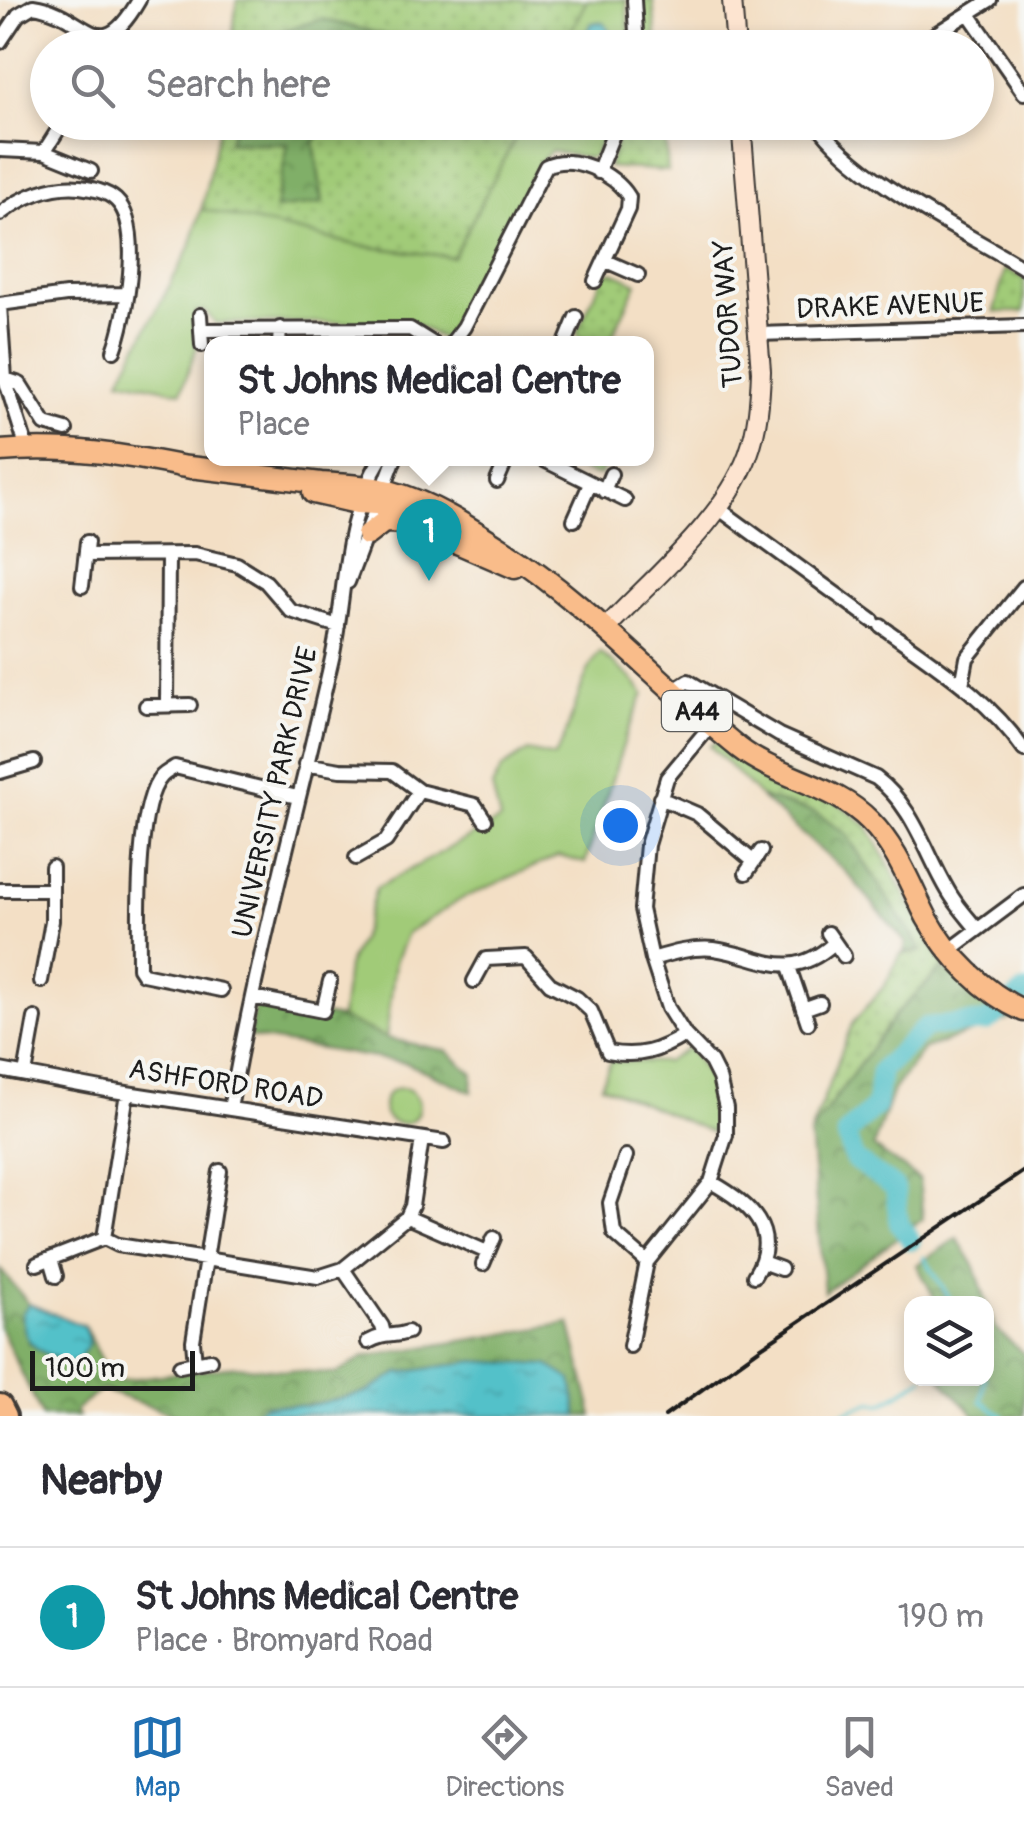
<!DOCTYPE html>
<meta charset="utf-8">
<style>
:root{--surface:#fff;--page:#f2f2f3;--text:#2b2b33;--muted:#7c7c81;--line:#e1e1e2;--accent:#1f6fb2}
body{margin:0;font-family:Pangolin,sans-serif;background:var(--page);color:var(--text)}
.controls{position:absolute;right:30px;bottom:30px;display:grid;overflow:hidden;border-radius:20px;box-shadow:0 5px 15px #0003}
.controls button{width:90px;height:90px;display:grid;place-items:center;padding:0;border:0;border-bottom:2px solid var(--line);background:var(--surface);color:var(--text);font:50px sans-serif}
.scale{position:absolute;left:30px;bottom:25px;width:165px;box-sizing:border-box;padding-left:10px;border:5px solid #1c1c1c;border-top:0;font-size:28px;line-height:35px;white-space:nowrap;color:#1c1c1c;-webkit-text-stroke:8px #f6f6f2;paint-order:stroke}
.you{position:absolute;left:620px;top:825px;width:35px;height:35px;margin:-25px;border:8px solid #fff;border-radius:50%;background:#1a73e8;box-shadow:0 0 0 15px #1a73e833}
.badge{display:grid;place-items:center;width:65px;height:65px;border-radius:50%;background:var(--accent);color:#fff;font-size:32px;font-weight:700}
.pin{position:absolute;translate:-50% -82px;filter:drop-shadow(0 2px 5px #0008)}
.pin::after{content:'';position:absolute;top:52px;width:35px;height:30px;background:inherit;clip-path:polygon(0 0,100% 0,50% 100%)}
.popup{position:absolute;left:204px;top:336px;width:450px;height:130px;box-sizing:border-box;display:grid;place-content:center;border-radius:20px;background:var(--surface);filter:drop-shadow(0 2px 8px #0005);font-size:32px;white-space:nowrap;color:var(--muted)}
.popup b{font-size:38px;color:var(--text)}
.popup::after{content:'';position:absolute;left:50%;top:100%;margin-left:-20px;border:20px solid transparent;border-top-color:var(--surface)}
.list{margin:0;padding:0;list-style:none}
h2{display:flex;justify-content:space-between;align-items:center;height:130px;margin:0;padding:0 40px;font-size:42px}
h2 small{font-size:32px;font-weight:400;color:var(--muted)}
.list li{display:grid;grid-template-columns:65px 1fr auto;gap:30px;align-items:center;box-sizing:border-box;height:140px;padding:0 40px;border-top:2px solid var(--line)}
.list b{display:block;font-size:38px;white-space:nowrap}
.list p{margin:0;font-size:32px;white-space:nowrap;color:var(--muted)}
.list em{font-size:32px;font-style:normal;color:var(--muted)}
.icon{flex:none;width:55px;height:55px;fill:none;stroke:currentColor;stroke-width:2;stroke-linecap:round;stroke-linejoin:round}
.map{position:relative;flex:none;width:1024px;height:1416px;overflow:hidden}
.search{position:absolute;background:var(--surface);box-shadow:0 5px 15px #0003;left:30px;right:30px;top:30px;height:110px;display:flex;align-items:center;gap:25px;box-sizing:border-box;padding:0 35px;border-radius:55px;color:var(--muted);font-size:38px}
.sheet{height:270px;background:var(--surface)}
nav{display:flex;justify-content:space-around;align-items:center;box-sizing:border-box;height:140px;border-top:2px solid var(--line);background:var(--surface);font-size:28px;color:var(--muted)}
nav a{display:grid;justify-items:center;gap:5px}
nav .on{color:var(--accent)}
.map>svg:first-child{display:block}
</style>
<div class="map">
<svg width="1024" height="1416" viewBox="0 0 1024 1416">
<defs>
<pattern id="grass-dots" width="8" height="8" patternUnits="userSpaceOnUse" patternTransform="scale(2.5)"><rect width="8" height="8" fill="#a1cb78"/><path d="M2 2h.1M6 6h.1" fill="none" stroke="#8aae67" stroke-width="1.8" stroke-linecap="round"/></pattern>
<pattern id="forest-crowns" width="20" height="18" patternUnits="userSpaceOnUse" patternTransform="scale(2.5)"><rect width="20" height="18" fill="#80af68"/><path d="M2 6a3 3 0 1 1 6 0M12 15a3 3 0 1 1 6 0" fill="none" stroke="#688e55"/></pattern>
<pattern id="water-ripples" width="26" height="14" patternUnits="userSpaceOnUse" patternTransform="scale(2.5)"><rect width="26" height="14" fill="#53c1c9"/><path d="M2 4q2-2 4 0t4 0M15 11q2-2 4 0t4 0" fill="none" stroke="#48a5ac"/></pattern>
</defs>
<rect width="100%" height="100%" fill="#f6f6f2"/>
<filter id="ink" filterUnits="userSpaceOnUse"><feTurbulence type="fractalNoise" baseFrequency=".01" numOctaves="2"/><feDisplacementMap in="SourceGraphic" scale="20" xChannelSelector="R" yChannelSelector="G"/><feConvolveMatrix kernelMatrix="1 2 1 2 8 2 1 2 1" color-interpolation-filters="sRGB"/></filter>
<filter id="wash" filterUnits="userSpaceOnUse"><feTurbulence type="fractalNoise" baseFrequency=".0048" numOctaves="4" result="noise"/><feDisplacementMap in="SourceGraphic" scale="40" xChannelSelector="R" yChannelSelector="G"/><feGaussianBlur stdDeviation="2.25" result="paint"/><feColorMatrix in="noise" values="0 0 0 0 0 0 0 0 0 0 0 0 0 0 0 0 0 1.4 0 .05"/><feComposite in="paint" operator="in"/></filter>
<g filter="url(#wash)">
<rect width="100%" height="100%" fill="#f3dfc5"/>
<path fill="url(#grass-dots)" stroke="#5e744a" stroke-width="2.5" d="M 237,0 L 589,0 L 564,47 L 393,47 L 392,37 L 254,40 L 252,47 L 231,48 Z
M 638,0 L 653,0 L 657,47 L 640,47 Z
M 362,122 L 524,123 L 453,257 L 361,246 L 201,212 L 220,123 L 234,123 L 230,142 L 288,144 L 275,208 L 323,203 L 314,142 L 321,131 Z
M 623,123 L 664,123 L 668,171 L 608,167 Z
M 1005,269 L 1024,278 L 1024,312 L 994,312 Z
M 613,272 L 637,283 L 609,343 L 593,343 L 579,337 L 577,332 L 604,274 Z
M 559,459 L 608,459 L 600,475 L 591,474 Z
M 718,741 L 834,800 L 867,825 L 945,967 L 895,1015 L 810,1134 L 852,1024 L 885,985 L 901,954 L 921,951 L 846,834 L 816,813 L 760,797 L 710,746 Z"/>
<path fill="url(#forest-crowns)" stroke="#4e6642" stroke-width="2.5" d="M 322,19 L 392,37 L 393,47 L 252,47 L 254,40 Z
M 234,123 L 234,122 L 362,123 L 321,131 L 314,142 L 323,203 L 275,209 L 288,144 L 229,142 Z
M 760,797 L 816,813 L 846,834 L 922,951 L 904,952 L 906,943 L 848,874 Z
M 942,968 L 1015,1017 L 924,1049 L 893,1090 L 873,1147 L 919,1179 L 923,1219 L 824,1292 L 810,1134 L 895,1015 Z
M 255,1005 L 341,1018 L 386,1038 L 447,1051 L 473,1074 L 472,1092 L 406,1063 L 249,1037 Z
M 957,1238 L 975,1267 L 995,1328 L 1024,1354 L 1024,1416 L 975,1416 L 941,1379 L 986,1378 L 986,1304 L 937,1303 L 917,1265 Z
M 0,1269 L 29,1304 L 29,1343 L 79,1358 L 84,1326 L 113,1381 L 235,1366 L 336,1374 L 364,1357 L 570,1323 L 593,1416 L 578,1416 L 571,1380 L 399,1373 L 365,1393 L 306,1406 L 265,1405 L 255,1416 L 179,1416 L 102,1390 L 75,1410 L 78,1416 L 42,1416 L 0,1327 Z"/>
<path fill="#a1cb78" stroke="#5e744a" stroke-width="2.5" d="M 587,0 L 626,0 L 631,47 L 562,48 Z
M 523,123 L 609,123 L 595,155 L 589,158 L 551,151 L 540,162 L 449,339 L 444,340 L 412,322 L 215,323 L 205,311 L 196,311 L 197,347 L 181,392 L 120,379 L 190,247 L 201,209 L 361,246 L 453,257 Z
M 600,652 L 631,678 L 644,694 L 627,733 L 585,863 L 558,856 L 463,898 L 407,933 L 395,962 L 386,1038 L 341,1018 L 347,966 L 361,938 L 376,888 L 500,820 L 492,787 L 502,768 L 528,751 L 554,757 C 575,725 576,682 600,652 Z
M 688,1048 C 707,1071 728,1102 713,1133 L 601,1085 L 611,1061 L 666,1062 Z
M383 1106a18 18 0 1 1 36 0a18 18 0 1 1-36 0Z"/>
<path fill="url(#water-ripples)" stroke="#386e72" stroke-width="2.5" d="M 604,22 L 609,29 L 607,47 L 577,47 L 592,23 Z
M 29,1304 L 84,1326 L 89,1343 L 79,1359 L 68,1363 C 38,1350 24,1349 22,1313 Z
M 475,1361 L 548,1365 L 572,1380 L 578,1416 L 253,1414 L 265,1405 L 306,1406 L 365,1393 L 399,1373 Z"/>
<g fill="none" stroke-linecap="round" stroke-linejoin="round">
<path stroke="#53c1c9" stroke-width="4" d="M 924,1257 L 953,1304
M 985,1378 L 981,1401 L 1003,1416
M 836,1416 L 871,1402 L 882,1404 L 924,1378"/>
<path stroke="#53c1c9" stroke-width="20" d="M 911,1241 L 899,1223 L 895,1188 L 854,1159 L 846,1134 L 876,1106 L 881,1070 L 926,1027 L 987,1022 L 1024,992"/>
</g>
</g>
<g filter="url(#ink)">
<g fill="none" stroke-linecap="round" stroke-linejoin="round">
<defs>
<path id="street" d="M 634,0 L 637,48
M 969,14 L 1024,93
M 0,42 L 18,15 L 33,6 C 89,14 98,71 139,0
M 913,48 L 990,0
M 816,122 C 856,180 963,231 1024,268
M 0,150 L 44,152 L 63,122
M 44,152 L 91,171
M 598,172 L 618,122
M 0,214 C 22,197 51,184 80,187 C 93,189 106,191 116,200 C 144,226 126,319 114,351
M 606,261 L 638,275
M 0,304 L 66,295 L 127,294
M 0,306 L 5,379 L 27,449
M 200,315 L 202,345
M 202,330 L 410,329 L 434,344
M 758,334 L 1024,326
M 279,344 L 280,328
M 451,344 L 464,327 L 546,166 C 572,153 615,173 629,197 L 628,209 L 595,281
M 565,344 L 576,317
M 5,379 L 20,384 L 45,424 L 66,430
M 540,458 L 625,500
M 497,481 L 507,458
M 604,491 L 611,474
M 718,508 L 873,621
M 574,520 L 590,484
M 86,555 L 195,554 L 237,564 L 266,582 L 291,611 L 338,626
M 348,582 L 395,458
M 82,586 L 87,542
M 881,626 C 932,663 988,697 1024,750
M 962,685 L 967,658 L 1024,587
M 674,690 L 688,681 L 779,735 L 876,778 C 915,807 927,858 952,897 C 959,908 969,919 977,929
M 167,705 L 168,555
M 146,706 L 190,705
M 305,764 L 340,770 L 392,771 L 419,791 L 475,805 L 485,820
M 0,772 L 34,762
M 660,798 L 697,814 L 753,861
M 356,858 L 386,841 L 419,791
M 746,873 L 761,851
M 0,890 L 52,890
M 828,933 L 844,956
M 949,951 L 1024,895
M 652,959 C 672,953 693,947 714,949 C 763,956 789,983 833,944
M 789,967 L 808,1023
M 41,981 L 52,921 L 52,867
M 474,981 L 486,959 L 526,957 L 550,984 L 577,998 L 591,1011 L 608,1052 C 639,1058 659,1051 685,1035
M 221,990 L 143,974 L 139,968 C 139,928 135,804 162,776 C 166,772 171,770 175,767 L 297,797
M 252,997 L 323,1011 L 330,981
M 803,1009 L 820,1003
M 0,1070 L 107,1090 L 444,1142
M 25,1074 L 35,1018
M 230,1109 C 256,959 297,812 331,663 C 348,589 340,526 381,458
M 626,1156 L 610,1203 L 614,1233 L 647,1262
M 711,1182 C 749,1203 783,1231 754,1276
M 407,1217 L 487,1252
M 104,1238 L 118,1245 L 318,1277 L 343,1269 L 407,1217 L 412,1206 L 422,1139
M 104,1238 L 127,1093
M 51,1259 L 56,1276
M 762,1262 L 781,1269
M 37,1264 L 104,1238
M 483,1264 L 494,1238
M 343,1269 L 382,1326 L 384,1334
M 368,1342 C 387,1332 390,1338 408,1332
M 630,1346 L 647,1262 L 711,1182 L 726,1135 L 726,1108 L 719,1078 L 711,1062 L 685,1035 L 668,1008 L 652,959 L 641,909 L 647,845 L 667,778 L 711,725
M 195,1363 L 193,1341 L 220,1171
M 180,1366 L 210,1360"/>
<path id="secondary" d="M 732,0 L 736,48
M 606,628 C 653,578 724,520 748,455 C 758,428 760,399 761,371 L 741,122"/>
<path id="primary" d="M 0,451 C 66,445 127,455 191,468
M 179,466 C 226,471 274,477 321,483 C 344,485 367,485 389,491 C 432,503 466,525 503,549 C 590,605 658,683 739,748 C 779,779 834,784 870,821 C 897,848 910,885 927,918 C 948,956 984,993 1024,1011
M 313,493 L 357,503 L 396,505 L 407,509
M 367,535 L 384,522 L 411,523 L 515,568"/>
<path id="highway" d="M 0,1406 L 5,1416"/>
</defs>
<use href="#street" stroke="#3c3935" stroke-width="18"/>
<use href="#secondary" stroke="#3c3935" stroke-width="22"/>
<use href="#primary" stroke="#3c3935" stroke-width="25"/>
<use href="#highway" stroke="#3c3935" stroke-width="28"/>
<use href="#street" stroke="#fff" stroke-width="12"/>
<use href="#secondary" stroke="#fde4d0" stroke-width="18"/>
<use href="#primary" stroke="#f9bc8a" stroke-width="20"/>
<use href="#highway" stroke="#f9bc8a" stroke-width="22"/>
<path stroke="#1c1c1c" stroke-width="4" d="M 665,1416 L 760,1348 L 1024,1171"/>
</g>
</g>
<g text-anchor="middle" stroke-width="8" stroke-linejoin="round" paint-order="stroke">
<rect fill="#f6f6f2" stroke="#5d5d5c" stroke-width="2.5" x="662" y="691" width="70" height="40" rx="8"/>
<g font-size="25" font-weight="bold" fill="#1c1c1c">
<text x="697" y="720">A44</text>
</g>
<g font-size="28" fill="#1c1c1c" stroke="#f6f6f2">
<text transform="translate(890 305) rotate(-2)" y="10">DRAKE AVENUE</text>
<text transform="translate(727 314) rotate(-94)" y="10">TUDOR WAY</text>
<text transform="translate(274 792) rotate(-77)" y="10">UNIVERSITY PARK DRIVE</text>
<text transform="translate(226 1083) rotate(9)" y="10">ASHFORD ROAD</text>
</g>
</g>
</svg>
<div class="controls">
<button><svg class="icon" aria-label="layers" viewBox="0 0 24 24"><path d="M12 4l9 5-9 5-9-5zM3 14l9 5 9-5"/></svg></button>
</div>
<div class="scale">100 m</div>
<div class="you"></div>
<div class="pin badge" style="left:429px;top:581px;background:#0f9aa8">1</div>
<div class="popup"><b>St Johns Medical Centre</b>Place</div>
<div class="search"><svg class="icon" aria-label="search" viewBox="0 0 24 24"><circle cx="10" cy="10" r="6"/><path d="M15 15l6 6"/></svg>Search here</div>
</div>
<section class="sheet">
<h2>Nearby<small></small></h2>
<ul class="list">
<li><span class="badge" style="background:#0f9aa8">1</span><div><b>St Johns Medical Centre</b><p>Place · Bromyard Road</p></div><em>190 m</em></li>
</ul>
</section>
<nav>
<a class="on"><svg class="icon" aria-label="map" viewBox="0 0 24 24"><path d="M3 6l6-2 6 2 6-2v14l-6 2-6-2-6 2zM9 4v14M15 6v14"/></svg>Map</a>
<a><svg class="icon" aria-label="directions" viewBox="0 0 24 24"><path d="M12 3l9 9-9 9-9-9zM9 14v-3h6M13 9l2 2-2 2"/></svg>Directions</a>
<a><svg class="icon" aria-label="saved" viewBox="0 0 24 24"><path d="M7 4h10v16l-5-4-5 4z"/></svg>Saved</a>
</nav>
